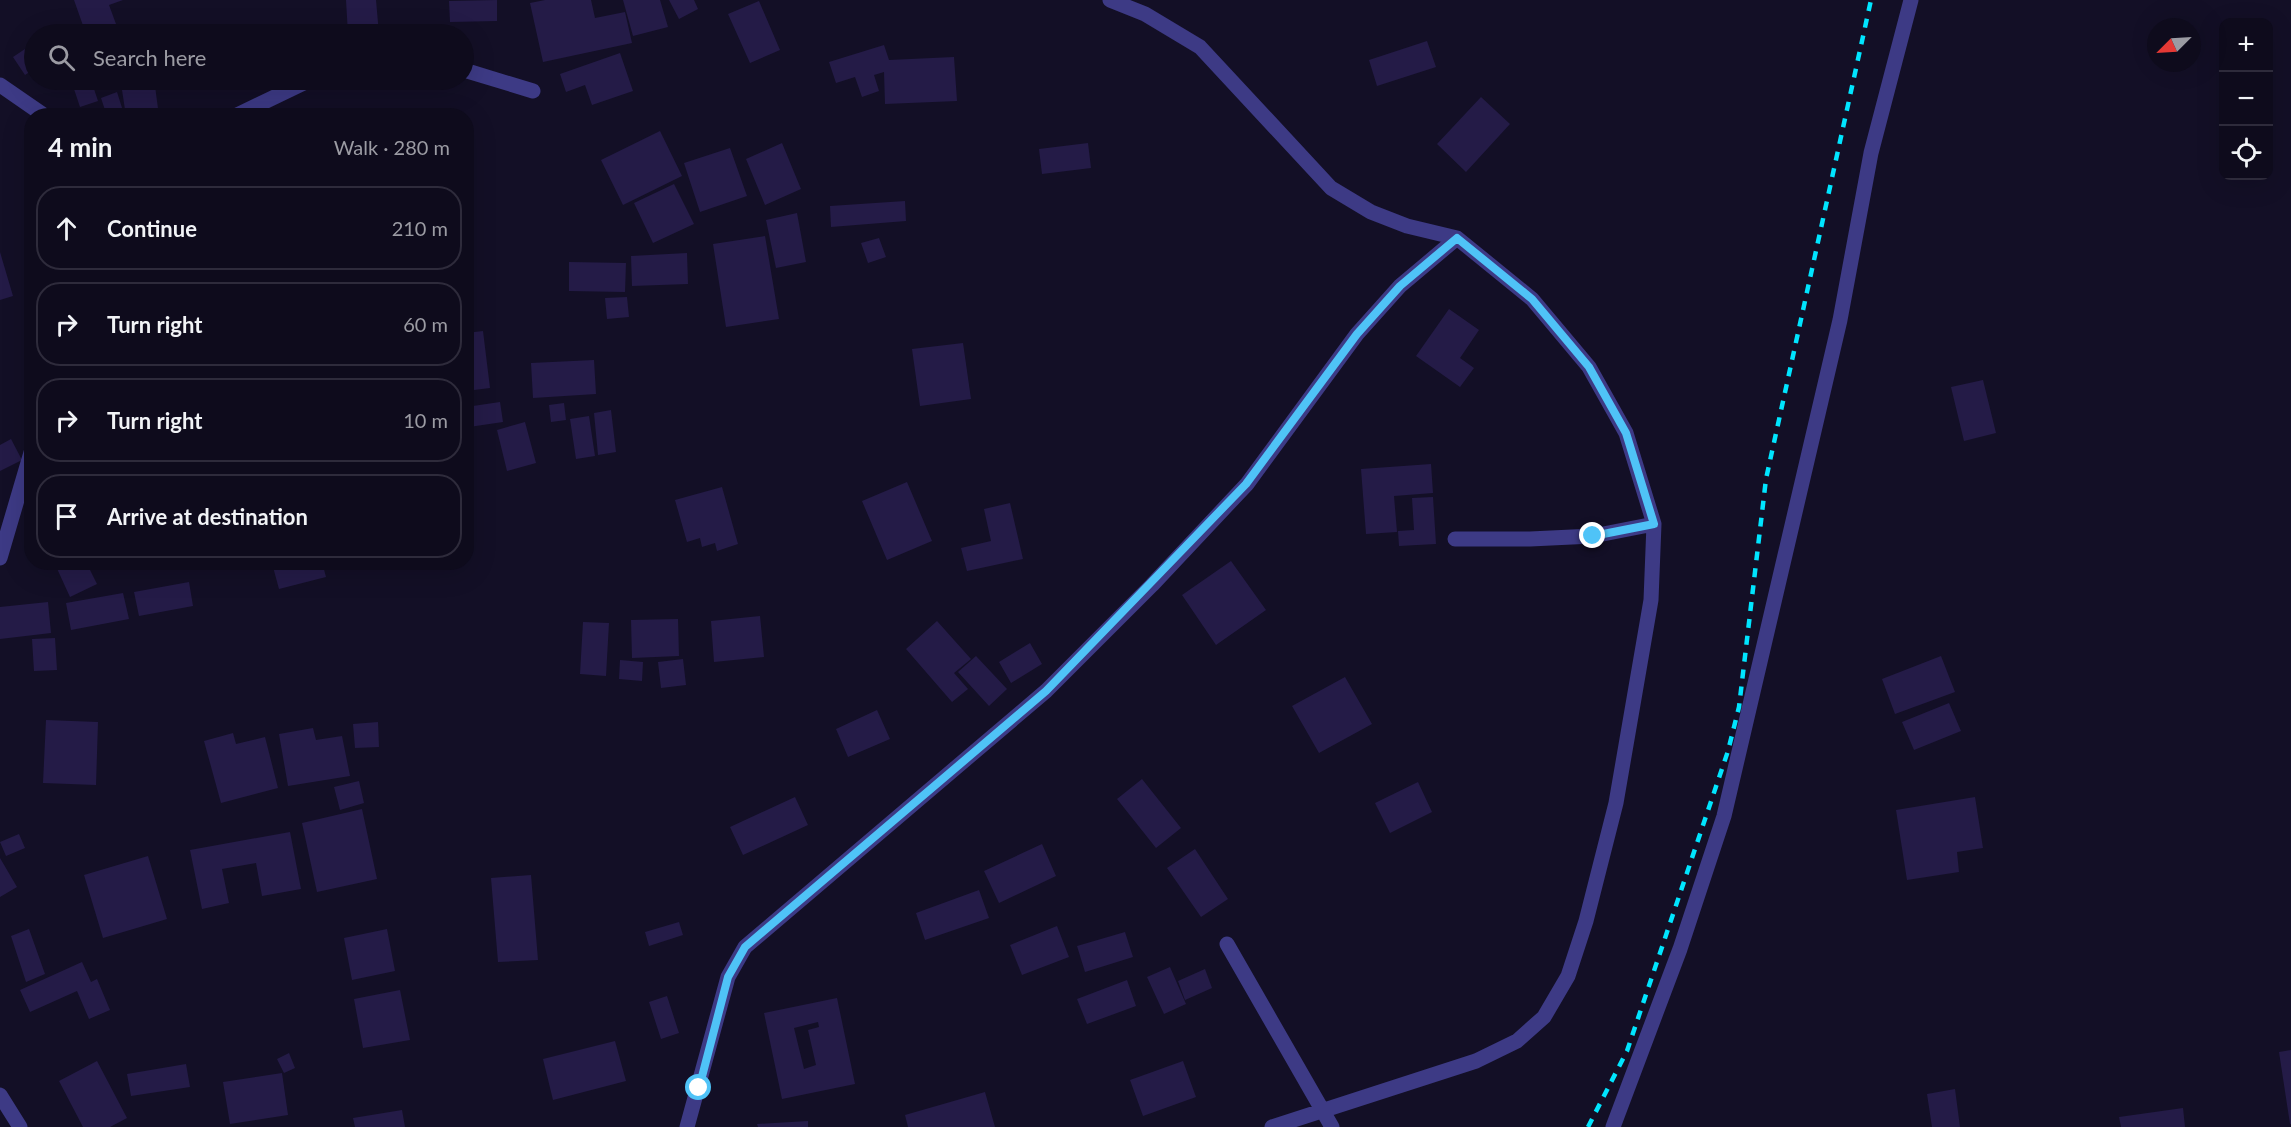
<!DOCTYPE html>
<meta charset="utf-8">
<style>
:root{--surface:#0e0b1c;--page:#171425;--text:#f1f3f6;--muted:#9b9ba3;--line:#2e2b3b}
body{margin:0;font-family:Lato,sans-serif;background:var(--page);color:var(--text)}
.controls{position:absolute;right:18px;top:18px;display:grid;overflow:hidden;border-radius:12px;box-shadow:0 6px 24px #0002}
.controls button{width:54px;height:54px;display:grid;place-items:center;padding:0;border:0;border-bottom:2px solid var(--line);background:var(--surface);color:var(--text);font:30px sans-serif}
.compass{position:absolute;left:2147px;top:18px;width:54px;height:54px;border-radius:50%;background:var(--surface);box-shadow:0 6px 24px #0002;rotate:246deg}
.stop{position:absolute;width:18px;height:18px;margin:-14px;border:4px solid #4fc3f7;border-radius:50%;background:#fff}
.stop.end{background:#4fc3f7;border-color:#fff;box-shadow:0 2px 6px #0008}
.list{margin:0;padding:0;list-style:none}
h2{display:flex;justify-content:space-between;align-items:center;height:78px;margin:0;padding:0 24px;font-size:26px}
h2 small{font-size:20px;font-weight:400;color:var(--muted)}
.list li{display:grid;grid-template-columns:39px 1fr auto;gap:18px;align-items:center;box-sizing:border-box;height:84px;margin:0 12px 12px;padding:0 12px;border:2px solid var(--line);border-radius:24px}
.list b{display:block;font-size:22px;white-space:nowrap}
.list em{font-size:20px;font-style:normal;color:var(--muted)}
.icon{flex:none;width:33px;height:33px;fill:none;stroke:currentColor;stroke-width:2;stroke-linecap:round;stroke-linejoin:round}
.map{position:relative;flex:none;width:2291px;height:1127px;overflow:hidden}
.search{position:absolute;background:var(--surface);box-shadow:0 6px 24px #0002;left:24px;top:24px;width:450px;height:66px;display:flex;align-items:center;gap:15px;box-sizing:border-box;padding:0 21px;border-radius:33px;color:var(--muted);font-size:22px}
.panel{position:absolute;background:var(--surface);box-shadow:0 6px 24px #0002;left:24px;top:108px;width:450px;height:462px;border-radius:24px}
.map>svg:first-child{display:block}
</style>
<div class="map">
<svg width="2291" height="1127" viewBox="0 0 2291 1127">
<rect width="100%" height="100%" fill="#130f26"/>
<path fill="#241b47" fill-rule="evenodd" d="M 74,0 L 123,0 L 109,5 L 116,24 L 97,30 L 99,34 L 86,34 Z
M 346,0 L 376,0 L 379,34 L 348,34 Z
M 497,0 L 497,21 L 450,22 L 449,1 Z
M 545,0 L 591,0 L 595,18 L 625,12 L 632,43 L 543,62 L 530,3 Z
M 623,0 L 660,0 L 668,27 L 633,36 Z
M 669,0 L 694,0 L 698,9 L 679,19 Z
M 759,1 L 780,50 L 750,63 L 728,14 Z
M 1427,41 L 1436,67 L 1377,86 L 1369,60 Z
M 34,43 L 34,69 L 25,75 L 13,57 Z
M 884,45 L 889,60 L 954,57 L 957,101 L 885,104 L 884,72 L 874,75 L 879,91 L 862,97 L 855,77 L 836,83 L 829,62 Z
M 620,53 L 633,91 L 592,105 L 585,85 L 566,92 L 560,74 Z
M 71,80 L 91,80 L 98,101 L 80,107 Z
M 155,86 L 159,116 L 126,116 L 122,90 Z
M 117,92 L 123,111 L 107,116 L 101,98 Z
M 1481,97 L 1510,124 L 1466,172 L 1437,144 Z
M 660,131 L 682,176 L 623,205 L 601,160 Z
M 782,143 L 801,189 L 765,205 L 746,159 Z
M 1088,143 L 1091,168 L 1042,174 L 1039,149 Z
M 730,148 L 747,196 L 700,212 L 684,163 Z
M 674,184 L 694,224 L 653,243 L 634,203 Z
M 905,201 L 906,221 L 831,227 L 830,206 Z
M 797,213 L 806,262 L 776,268 L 766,220 Z
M 765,236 L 779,319 L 726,327 L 713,244 Z
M 879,238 L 886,257 L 868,263 L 861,243 Z
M 0,252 L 13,296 L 0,300 Z
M 687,253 L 688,284 L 632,286 L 631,256 Z
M 569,262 L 626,263 L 625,292 L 569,291 Z
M 627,297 L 629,317 L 607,319 L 605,298 Z
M 1449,309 L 1479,330 L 1460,358 L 1474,368 L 1460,387 L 1416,356 Z
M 483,331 L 490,388 L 466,391 L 466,333 Z
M 963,343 L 971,399 L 920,406 L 912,349 Z
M 594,360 L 596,394 L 533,398 L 531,363 Z
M 1983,380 L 1996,433 L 1964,441 L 1951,387 Z
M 500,402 L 503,422 L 469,427 L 466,407 Z
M 564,403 L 566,420 L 551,422 L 549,405 Z
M 611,410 L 616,452 L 598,455 L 594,413 Z
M 589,416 L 595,456 L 576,459 L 570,419 Z
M 525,422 L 536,463 L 507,471 L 497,430 Z
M 11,439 L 22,460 L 0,471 L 0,445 Z
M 1431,464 L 1433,493 L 1394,496 L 1397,532 L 1366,534 L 1361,469 Z
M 907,482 L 932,541 L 887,560 L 862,501 Z
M 722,487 L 738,544 L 717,551 L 715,543 L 702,547 L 700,538 L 687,542 L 675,500 Z
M 1433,497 L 1436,544 L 1399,546 L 1398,531 L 1414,530 L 1412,498 Z
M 1010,503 L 1023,559 L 967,571 L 961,548 L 991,541 L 984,509 Z
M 1231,561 L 1266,610 L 1216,645 L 1182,595 Z
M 54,562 L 86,562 L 97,584 L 70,597 Z
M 291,562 L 322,562 L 326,577 L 279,589 L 273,567 Z
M 189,582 L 193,606 L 139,616 L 134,592 Z
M 123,593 L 129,619 L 71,630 L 66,603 Z
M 48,602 L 51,633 L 0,639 L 0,607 Z
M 760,616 L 764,657 L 714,662 L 711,621 Z
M 678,619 L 679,656 L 632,658 L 631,620 Z
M 937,621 L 971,659 L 954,673 L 968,689 L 952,702 L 906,649 Z
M 583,622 L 609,623 L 606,676 L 580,674 Z
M 55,638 L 57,670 L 34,671 L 32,639 Z
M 1030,643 L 1042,664 L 1011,683 L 999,662 Z
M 976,656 L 1007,689 L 989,706 L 958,672 Z
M 1941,656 L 1955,692 L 1895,714 L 1882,679 Z
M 683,659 L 686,685 L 661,688 L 658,662 Z
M 620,660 L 643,662 L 642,681 L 619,679 Z
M 1345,677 L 1372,724 L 1319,753 L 1292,706 Z
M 1949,703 L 1961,731 L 1914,750 L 1902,722 Z
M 877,710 L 890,739 L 848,757 L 836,729 Z
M 46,720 L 98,722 L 96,785 L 43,783 Z
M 378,722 L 379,747 L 355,748 L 353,724 Z
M 313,728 L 316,740 L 342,736 L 350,776 L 288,786 L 279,734 Z
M 233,733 L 236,744 L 265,737 L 278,788 L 221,803 L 204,741 Z
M 1142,779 L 1181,828 L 1156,848 L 1117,799 Z
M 359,781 L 364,803 L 340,810 L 334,787 Z
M 1418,782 L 1432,812 L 1390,833 L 1375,803 Z
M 795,797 L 808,825 L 743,855 L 730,827 Z
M 1975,797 L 1983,848 L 1957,852 L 1959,872 L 1907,880 L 1896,810 Z
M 362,809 L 377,879 L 317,892 L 302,823 Z
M 290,832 L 301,889 L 262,896 L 256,863 L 222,869 L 229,903 L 202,909 L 190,850 Z
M 19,834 L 25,848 L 6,856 L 0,842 Z
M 1042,844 L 1056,876 L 999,903 L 984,871 Z
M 1195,849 L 1228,899 L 1201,917 L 1167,868 Z
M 148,856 L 167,919 L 103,938 L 84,875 Z
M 0,858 L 17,887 L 0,897 Z
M 531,875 L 538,960 L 498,962 L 491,878 Z
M 979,890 L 989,918 L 925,940 L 916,913 Z
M 679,922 L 683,935 L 649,946 L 645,932 Z
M 1057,926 L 1069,957 L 1022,975 L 1010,945 Z
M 29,929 L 45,974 L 26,982 L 11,936 Z
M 387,929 L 395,971 L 352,980 L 344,938 Z
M 1125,932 L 1133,957 L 1085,972 L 1077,946 Z
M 82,962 L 91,982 L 97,979 L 110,1010 L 89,1019 L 77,991 L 30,1012 L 20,990 Z
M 1170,967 L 1186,1004 L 1164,1014 L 1147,977 Z
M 1205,969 L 1212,988 L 1185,1000 L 1178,981 Z
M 1127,980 L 1136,1006 L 1087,1024 L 1077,999 Z
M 400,990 L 410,1040 L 363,1048 L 354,999 Z
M 667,996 L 679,1033 L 661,1039 L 649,1002 Z
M 837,998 L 855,1084 L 782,1099 L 764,1013 ZM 818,1022 L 819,1027 L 808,1030 L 816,1065 L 804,1069 L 794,1028 Z
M 615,1041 L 626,1081 L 553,1100 L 543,1059 Z
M 2291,1050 L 2291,1124 L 2290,1124 L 2279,1052 Z
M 289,1053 L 295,1068 L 284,1073 L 277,1059 Z
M 97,1061 L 127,1118 L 110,1127 L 83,1127 L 59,1081 Z
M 1183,1061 L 1196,1097 L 1143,1116 L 1130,1080 Z
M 186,1064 L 190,1087 L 131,1096 L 127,1074 Z
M 282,1073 L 288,1115 L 230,1124 L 223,1082 Z
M 1955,1089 L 1960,1127 L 1932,1127 L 1927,1094 Z
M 985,1092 L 995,1127 L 908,1127 L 905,1115 Z
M 2183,1108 L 2185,1127 L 2121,1127 L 2119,1117 Z
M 402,1110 L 405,1127 L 355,1127 L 353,1118 Z
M 808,1121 L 808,1127 L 758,1127 L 757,1124 Z"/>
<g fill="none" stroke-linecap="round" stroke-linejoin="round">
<path stroke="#3d3a85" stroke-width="15" d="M 1110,0 L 1145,14 L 1200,47 L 1331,188 L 1371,212 L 1407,226 L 1457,238 L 1532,299 L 1589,367 L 1626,433 L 1654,524 L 1651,600 L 1616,803 L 1586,921 L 1568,976 L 1544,1017 L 1517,1041 L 1476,1061 L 1272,1127
M 464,70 L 533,91
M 0,85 L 45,116
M 235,116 L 310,80
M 1455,539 L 1530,539 L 1593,536 L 1654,524
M 0,558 L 32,449
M 1227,944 L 1332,1127
M 0,1095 L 20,1127
M 687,1127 L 728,977 L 745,947 L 1046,691 L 1152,585 L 1247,484 L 1357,334 L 1400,286 L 1457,238
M 1613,1127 L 1680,949 L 1724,816 L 1840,320 L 1871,153 L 1911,0"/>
<path stroke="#00e5ff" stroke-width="4.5" stroke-dasharray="9 8" stroke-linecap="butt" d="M 1588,1127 L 1627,1051 L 1728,751 L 1739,707 L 1766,479 L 1871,0"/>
</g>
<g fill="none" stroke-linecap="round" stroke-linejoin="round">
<path stroke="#4fc3f7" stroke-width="8" d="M 699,1088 L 728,977 L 745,947 L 1046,691 L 1246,484 L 1357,334 L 1400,286 L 1457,238 L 1532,299 L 1589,367 L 1626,433 L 1654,524 L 1593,536"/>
</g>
</svg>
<div class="controls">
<button>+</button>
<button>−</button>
<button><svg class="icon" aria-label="locate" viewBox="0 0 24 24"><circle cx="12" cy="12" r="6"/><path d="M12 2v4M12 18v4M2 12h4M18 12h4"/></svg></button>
</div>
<svg class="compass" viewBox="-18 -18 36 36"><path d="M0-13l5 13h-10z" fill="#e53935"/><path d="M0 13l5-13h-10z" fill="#9b9ba3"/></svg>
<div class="stop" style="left:699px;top:1088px"></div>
<div class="stop end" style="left:1593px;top:536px"></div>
<div class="search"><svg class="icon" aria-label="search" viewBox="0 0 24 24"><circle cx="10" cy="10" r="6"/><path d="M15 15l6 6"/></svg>Search here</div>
<section class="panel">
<h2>4 min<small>Walk · 280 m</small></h2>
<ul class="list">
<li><svg class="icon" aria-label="ahead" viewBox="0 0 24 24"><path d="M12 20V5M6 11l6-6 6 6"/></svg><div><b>Continue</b></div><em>210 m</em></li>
<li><svg class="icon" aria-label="right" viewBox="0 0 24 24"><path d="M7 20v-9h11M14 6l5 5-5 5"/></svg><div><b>Turn right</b></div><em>60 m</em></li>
<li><svg class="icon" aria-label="right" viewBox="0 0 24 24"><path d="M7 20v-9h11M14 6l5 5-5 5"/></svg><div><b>Turn right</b></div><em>10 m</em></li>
<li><svg class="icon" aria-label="arrive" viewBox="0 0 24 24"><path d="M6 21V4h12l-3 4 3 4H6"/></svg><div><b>Arrive at destination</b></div></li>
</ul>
</section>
</div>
